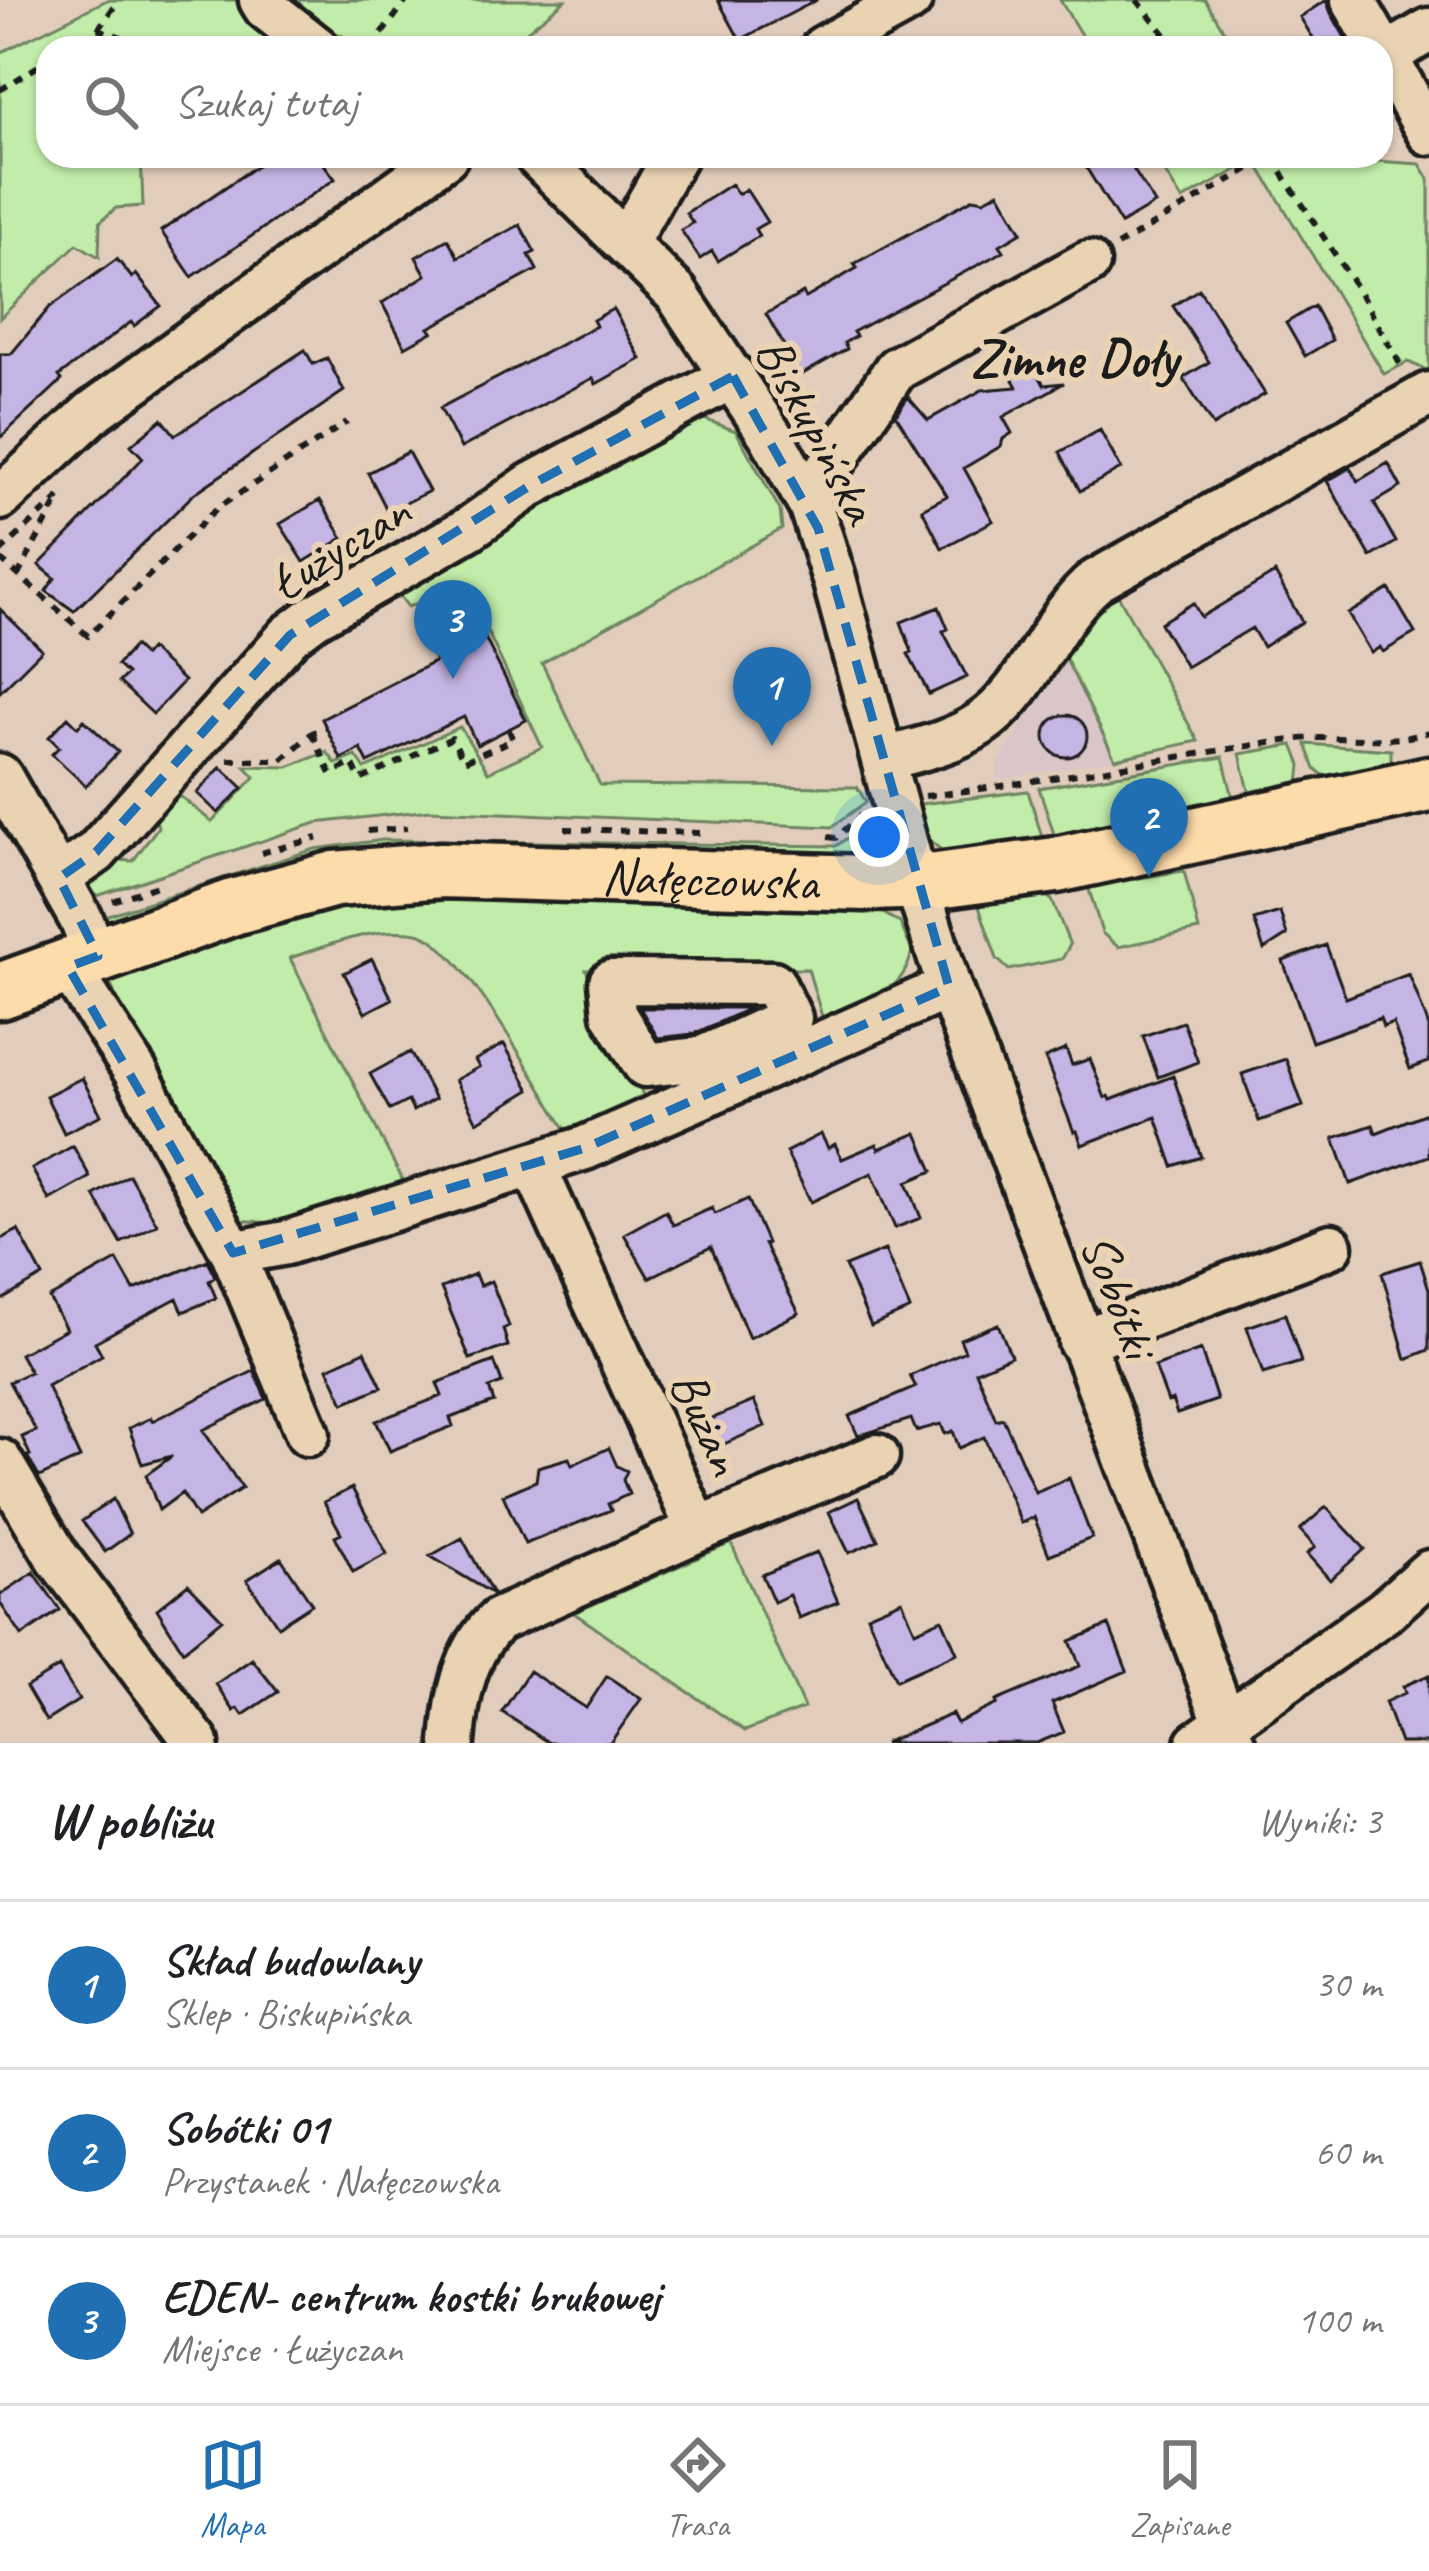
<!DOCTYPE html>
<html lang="pl">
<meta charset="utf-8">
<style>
:root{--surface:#fff;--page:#f6f6f6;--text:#202124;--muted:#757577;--line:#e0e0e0;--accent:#1f6fb2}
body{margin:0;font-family:Caveat,sans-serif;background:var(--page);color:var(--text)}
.you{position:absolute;left:879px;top:837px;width:42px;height:42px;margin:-30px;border:9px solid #fff;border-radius:50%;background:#1a73e8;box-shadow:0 0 0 18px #1a73e833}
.badge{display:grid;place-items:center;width:78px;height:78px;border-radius:50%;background:var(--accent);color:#fff;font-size:39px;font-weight:700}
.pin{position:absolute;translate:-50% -99px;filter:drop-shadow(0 3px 6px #0008)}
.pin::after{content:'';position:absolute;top:63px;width:42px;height:36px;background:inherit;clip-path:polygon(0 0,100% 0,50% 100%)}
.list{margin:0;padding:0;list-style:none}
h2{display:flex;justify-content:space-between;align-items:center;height:156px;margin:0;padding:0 48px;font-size:51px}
h2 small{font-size:39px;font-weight:400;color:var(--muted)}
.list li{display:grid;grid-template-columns:78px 1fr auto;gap:36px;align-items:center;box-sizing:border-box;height:168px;padding:0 48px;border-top:3px solid var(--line)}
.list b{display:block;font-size:45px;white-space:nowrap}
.list p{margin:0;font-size:39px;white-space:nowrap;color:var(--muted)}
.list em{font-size:39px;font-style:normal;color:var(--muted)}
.icon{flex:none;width:66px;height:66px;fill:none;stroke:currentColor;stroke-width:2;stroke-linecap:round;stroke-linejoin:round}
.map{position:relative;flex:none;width:1429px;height:1743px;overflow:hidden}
.search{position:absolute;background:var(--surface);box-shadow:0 3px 9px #0004;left:36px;right:36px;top:36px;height:132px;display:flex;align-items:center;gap:30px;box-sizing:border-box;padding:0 42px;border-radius:36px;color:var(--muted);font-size:45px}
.sheet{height:660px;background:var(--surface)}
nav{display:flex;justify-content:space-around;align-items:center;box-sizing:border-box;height:168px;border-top:3px solid var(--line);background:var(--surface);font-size:33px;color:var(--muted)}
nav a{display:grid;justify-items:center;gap:6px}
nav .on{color:var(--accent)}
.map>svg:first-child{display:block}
</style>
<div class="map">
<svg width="1429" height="1743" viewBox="0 0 1429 1743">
<rect width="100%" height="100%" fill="#e2cdbc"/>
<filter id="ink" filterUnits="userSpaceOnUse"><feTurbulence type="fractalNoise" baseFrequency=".00833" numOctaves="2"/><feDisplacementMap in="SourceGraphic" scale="24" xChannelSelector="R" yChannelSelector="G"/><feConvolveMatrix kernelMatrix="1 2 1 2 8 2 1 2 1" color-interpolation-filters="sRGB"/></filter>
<g filter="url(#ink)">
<path fill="#dac6c8" d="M 1064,655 L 1115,759 L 998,780 L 997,765 Z"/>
<path fill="#c1eca9" stroke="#6e8462" stroke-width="3" d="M 107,0 L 238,0 L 267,32 L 295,48 L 48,48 L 48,156 L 141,156 L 143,206 L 116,208 L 100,222 L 99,257 L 77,244 L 0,318 L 0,53 Z
M 284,0 L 565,0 L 506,48 L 369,48 L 313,22 Z
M 1060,0 L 1205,0 L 1235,48 L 1089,48 Z
M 1155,156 L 1301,156 L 1420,164 L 1429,179 L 1429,371 L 1408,362 L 1384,374 L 1255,160 L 1182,200 Z
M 696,416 L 736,431 L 780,510 L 782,529 L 542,663 L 600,785 L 857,787 L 866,802 L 832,827 L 430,810 L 316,823 L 97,896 L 87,888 L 112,860 L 133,861 L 158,827 L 153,810 L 175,792 L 212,822 L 255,777 L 245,766 L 288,767 L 327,752 L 336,764 L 356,756 L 365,769 L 460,727 L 488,772 L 542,747 L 465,584 L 408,607 L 393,587 Z
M 1118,595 L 1198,741 L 1115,759 L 1064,655 L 1089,613 Z
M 1306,744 L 1391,750 L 1391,766 L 1333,782 L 1315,769 Z
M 1293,745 L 1301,765 L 1299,786 L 1252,803 L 1240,754 Z
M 1223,757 L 1236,810 L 1069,844 L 1055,837 L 1039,788 Z
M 1028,791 L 1046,850 L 948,856 L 921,833 L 912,805 Z
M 882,813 C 885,836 881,851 859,860 L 391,854 L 115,930 L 105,916 L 315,849 L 383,840 L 836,846 Z
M 1184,871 L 1199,930 L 1118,947 L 1102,933 L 1088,886 Z
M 1045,895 L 1052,900 L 1070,945 L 1062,959 L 1009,970 L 997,959 L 978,904 Z
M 481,899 L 868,904 L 900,923 L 912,951 C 903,997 861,1004 823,1020 L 808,969 L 586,970 L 644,1097 L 566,1130 C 540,1090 460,940 417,933 C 374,926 329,945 290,958 L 403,1181 L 272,1223 L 239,1220 L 148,1073 L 106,973 L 326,906 Z
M 731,1543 L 804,1708 L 745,1731 L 574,1613 Z"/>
<path fill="#c6b4e4" stroke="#1c1c1c" stroke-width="3" d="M 718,0 L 817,0 L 740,40 Z
M 1326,0 L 1331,13 L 1351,48 L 1319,48 L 1300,17 Z
M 271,156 L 318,156 L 335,179 L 192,277 L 161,231 Z
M 1079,156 L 1125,156 L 1155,204 L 1121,224 Z
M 731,184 L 738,194 L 746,189 L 767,222 L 755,229 L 759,236 L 718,261 L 712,251 L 700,259 L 681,230 L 693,223 L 686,213 Z
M 999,192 L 1022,232 L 1000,245 L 1004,251 L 853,332 L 856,336 L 844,343 L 847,349 L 801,375 L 766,314 L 803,293 L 806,298 L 857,268 L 854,264 L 974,198 L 984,200 Z
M 520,225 L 535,252 L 529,255 L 537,270 L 429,328 L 432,332 L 405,347 L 382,303 L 426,275 L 416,257 L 448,239 L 458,257 Z
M 117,259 L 132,278 L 136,274 L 161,306 L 134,326 L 131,322 L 59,376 L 62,380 L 0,438 L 0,354 L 11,354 L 50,307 Z
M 1199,289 L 1265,394 L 1213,426 L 1183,378 L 1209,362 L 1173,306 Z
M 1314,306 L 1332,340 L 1305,356 L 1286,323 Z
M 613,309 L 641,359 L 596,384 L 593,378 L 461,448 L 440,408 L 596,326 L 593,320 Z
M 305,350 L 313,364 L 327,358 L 344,391 L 195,493 L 74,611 L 46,591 L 55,578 L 39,565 L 143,458 L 131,445 L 162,419 L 175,435 Z
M 1029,357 L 1044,385 L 1064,383 L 1003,417 L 1012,433 L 1003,439 L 1001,446 L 964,468 L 993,521 L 942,548 L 922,509 L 947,496 L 896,415 L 908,397 L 928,420 L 982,390 L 1017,387 L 1007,369 Z
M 1100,430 L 1121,469 L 1080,491 L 1060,452 Z
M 408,452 L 429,491 L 388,512 L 368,473 Z
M 1388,463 L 1401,487 L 1374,503 L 1396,542 L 1371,557 L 1327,481 L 1350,468 L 1358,481 Z
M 320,500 L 343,538 L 304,562 L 280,524 Z
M 1275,573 L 1302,622 L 1263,647 L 1252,628 L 1186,667 L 1160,623 L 1193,603 L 1201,617 Z
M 1389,589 L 1415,633 L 1383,652 L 1380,647 L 1371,653 L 1348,614 Z
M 467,602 L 526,720 L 477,745 L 464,717 L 368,763 L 361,749 L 341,759 L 322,719 L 436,661 L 419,625 Z
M 939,607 L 948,629 L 943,631 L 967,677 L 929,694 L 908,654 L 912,652 L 901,622 Z
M 0,609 L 42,650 L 0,692 Z
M 134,646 L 144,656 L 150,649 L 184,681 L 153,714 L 119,682 L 127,674 L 117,665 Z
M1045 736a21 21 0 1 1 42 0a21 21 0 1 1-42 0Z
M 68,717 L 78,727 L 84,720 L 118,752 L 86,786 L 52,754 L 59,747 L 49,737 Z
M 221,767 L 243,788 L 218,813 L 197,793 Z
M 1280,912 L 1287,935 L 1264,950 L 1254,920 Z
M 1326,945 L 1346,998 L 1409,974 L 1429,1027 L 1429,1062 L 1410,1069 L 1393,1023 L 1383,1027 L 1380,1018 L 1312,1042 L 1283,961 Z
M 372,959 L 392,999 L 365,1013 L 344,973 Z
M 640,1008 L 750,1008 L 693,1034 L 658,1038 Z
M 1183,1022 L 1198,1062 L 1158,1077 L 1143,1036 Z
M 504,1044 L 530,1090 L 477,1122 L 455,1080 L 479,1067 L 475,1060 Z
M 1066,1049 L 1072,1065 L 1090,1059 L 1105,1098 L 1109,1096 L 1111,1100 L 1173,1076 L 1201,1157 L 1173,1166 L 1156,1117 L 1082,1145 L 1077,1131 L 1074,1132 L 1045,1058 Z
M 410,1052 L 435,1099 L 413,1111 L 408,1101 L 390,1110 L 370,1074 Z
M 1286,1059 L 1303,1106 L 1259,1121 L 1242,1074 Z
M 82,1078 L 101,1115 L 64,1133 L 46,1096 Z
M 1429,1112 L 1429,1156 L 1350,1184 L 1334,1138 L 1373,1125 L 1376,1133 Z
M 917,1133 L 933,1171 L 907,1182 L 921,1218 L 895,1228 L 872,1173 L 811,1202 L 786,1152 L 821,1134 L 828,1148 L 835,1144 L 842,1159 L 877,1144 L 879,1149 Z
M 73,1146 L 90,1177 L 49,1200 L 32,1169 Z
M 129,1175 L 157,1224 L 121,1243 L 94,1195 Z
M 748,1199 L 767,1243 L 764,1244 L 799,1313 L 749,1338 L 711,1247 L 649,1278 L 624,1234 L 666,1211 L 673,1225 L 712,1208 L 715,1214 Z
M 18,1230 L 43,1276 L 0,1301 L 0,1240 Z
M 885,1250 L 910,1309 L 871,1326 L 845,1266 Z
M 117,1260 L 134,1290 L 208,1260 L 215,1277 L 209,1281 L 216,1298 L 183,1312 L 177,1298 L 95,1342 L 102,1355 L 47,1386 L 80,1458 L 39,1477 L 27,1456 L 30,1455 L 22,1437 L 36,1431 L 9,1382 L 30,1372 L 20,1354 L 66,1329 L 49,1298 Z
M 1420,1261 L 1429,1289 L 1429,1350 L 1406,1359 L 1382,1273 Z
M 475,1274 L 480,1286 L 491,1281 L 509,1326 L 503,1329 L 508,1346 L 470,1359 L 441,1288 Z
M 1285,1314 L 1301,1362 L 1263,1374 L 1247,1327 Z
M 998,1324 L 1011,1356 L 976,1371 L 996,1420 L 1003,1418 L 1035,1492 L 1069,1478 L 1092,1538 L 1049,1555 L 1034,1517 L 1021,1523 L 984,1437 L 959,1448 L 953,1431 L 945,1434 L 941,1424 L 916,1431 L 911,1419 L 858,1436 L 849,1416 L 916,1387 L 910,1376 L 965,1351 L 960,1339 Z
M 1201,1350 L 1217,1400 L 1177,1414 L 1172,1400 L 1168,1402 L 1155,1367 Z
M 365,1351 L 382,1387 L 344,1403 L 328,1368 Z
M 494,1361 L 502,1383 L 489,1388 L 494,1402 L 450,1418 L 453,1426 L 390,1451 L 376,1421 L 442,1396 L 437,1383 Z
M 254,1371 L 266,1399 L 203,1430 L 242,1488 L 197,1517 L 182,1493 L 159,1510 L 146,1475 L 172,1456 L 142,1464 L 129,1428 L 151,1418 L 152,1421 Z
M 754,1401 L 765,1426 L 717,1447 L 706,1421 Z
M 609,1448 L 617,1466 L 627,1471 L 623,1480 L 629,1494 L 608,1504 L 611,1510 L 525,1544 L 503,1495 L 536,1481 L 538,1467 L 569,1458 L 572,1465 Z
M 352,1488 L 387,1554 L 353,1572 L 335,1536 L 341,1533 L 324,1502 Z
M 858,1498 L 878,1540 L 849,1553 L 829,1512 Z
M 113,1499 L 130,1534 L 105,1552 L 82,1521 Z
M 1326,1507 L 1365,1549 L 1330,1580 L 1307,1554 L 1315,1547 L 1300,1530 Z
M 462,1538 L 493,1594 L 430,1556 Z
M 817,1552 L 838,1602 L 799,1618 L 789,1595 L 774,1602 L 762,1575 Z
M 281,1558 L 312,1604 L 278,1626 L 247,1580 Z
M 34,1572 L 60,1610 L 22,1636 L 0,1603 L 0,1595 Z
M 188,1584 L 222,1619 L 183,1651 L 157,1609 Z
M 902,1600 L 915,1631 L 942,1619 L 957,1653 L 896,1680 L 867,1615 Z
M 1109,1625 L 1127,1671 L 1052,1703 L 1064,1732 L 1037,1743 L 884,1743 L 952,1714 L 957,1723 L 997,1704 L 996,1701 L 1080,1666 L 1070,1641 Z
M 252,1659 L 278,1692 L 243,1715 L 238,1708 L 234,1711 L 216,1684 Z
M 59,1667 L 79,1700 L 46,1721 L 26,1687 Z
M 529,1671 L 586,1708 L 607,1676 L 641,1699 L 610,1743 L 549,1743 L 502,1712 Z
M 1429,1675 L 1429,1743 L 1400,1743 L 1385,1702 L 1405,1693 L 1403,1686 Z"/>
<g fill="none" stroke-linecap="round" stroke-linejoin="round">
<defs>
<path id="minor" d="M 261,0 L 266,8 L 317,48
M 1353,0 L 1381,48
M 823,48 L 910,0
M 1381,49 L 1429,133
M 1385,56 L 1429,30
M 537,156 L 676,293 L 771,436 L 811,507 L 835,582 L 916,882 L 949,987 L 1233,1743
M 626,243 L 675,156
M 801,489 L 819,479 L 832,464 L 896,369 L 1088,263
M 0,498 L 93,412 L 446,156
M 884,759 C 917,750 952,743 980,724 C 1032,689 1048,621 1096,581 L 1429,394
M 0,776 L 81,919 L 96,956
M 59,878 L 96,852 L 290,635 L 314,617 L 470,528 L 531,485 L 733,376
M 68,967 L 135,1071 L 233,1253 L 308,1434
M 611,982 L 773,983 L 790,1018 L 700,1059 L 645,1065 L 614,1014 Z
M 233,1253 L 286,1243 L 585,1148 L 949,987
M 1080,1342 L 1331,1246
M 0,1461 L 57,1557 L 197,1743
M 698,1530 L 877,1456
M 453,1743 C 456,1699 465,1650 498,1620 L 698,1530 L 534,1166
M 1198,1743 L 1384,1612 L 1429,1572"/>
<g id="major">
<path id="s1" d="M 0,991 L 233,907 L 335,879 L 441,870 L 866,883 L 937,881 L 1056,865 L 1429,784"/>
</g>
</defs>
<use href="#minor" stroke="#1c1c1c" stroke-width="51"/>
<use href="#major" stroke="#1c1c1c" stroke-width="63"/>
<path stroke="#1c1c1c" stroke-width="6" stroke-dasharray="9 9" stroke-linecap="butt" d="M 1137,0 L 1176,48
M 98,29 L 119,0
M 67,48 L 98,29 L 154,48
M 371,48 L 407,0
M 0,90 L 48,60
M 1117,246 L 1271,156 L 1360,293 L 1404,371
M 0,552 L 60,497 L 18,575
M 0,559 L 88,636 L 216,509 L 347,422
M 312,733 L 331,774 L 352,763 L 360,780 L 452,738 L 464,761 L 513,740 L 509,730
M 228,760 L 282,760 L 312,733 L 326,727
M 925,796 C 1048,782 1169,756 1292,740 C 1339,733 1383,747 1429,732
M 565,829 L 701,833
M 367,831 L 407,828
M 828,837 L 836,838 L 861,815
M 261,853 L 318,838
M 113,901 L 157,886"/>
<use href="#minor" stroke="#e9d3b2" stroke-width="42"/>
<use href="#major" stroke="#fddcac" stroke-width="54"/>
</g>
</g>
<path fill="none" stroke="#1f6fb2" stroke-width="9" stroke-dasharray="24 15" stroke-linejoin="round" d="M 733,376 L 818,528 L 949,987 L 585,1148 L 233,1253 L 68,967 L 98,956 L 59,878 L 96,852 L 290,635 L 531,485 Z"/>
<g text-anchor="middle" stroke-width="12" stroke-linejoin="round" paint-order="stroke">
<g font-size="51" fill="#1c1c1c" stroke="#e9d3b2">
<text transform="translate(818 429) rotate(62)" y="18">Biskupińska</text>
<text transform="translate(339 546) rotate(-32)" y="18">Łużyczan</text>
<text dy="18" stroke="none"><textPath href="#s1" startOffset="729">Nałęczowska</textPath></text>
<text transform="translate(1120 1295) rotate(69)" y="18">Sobótki</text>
<text transform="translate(708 1422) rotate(66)" y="18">Bużan</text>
</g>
<g font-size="54" font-weight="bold" fill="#1c1c1c" stroke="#e9d3b2">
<text x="1074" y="376">Zimne Doły</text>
</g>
</g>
</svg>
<div class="you"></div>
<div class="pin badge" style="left:772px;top:746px">1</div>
<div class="pin badge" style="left:1149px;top:877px">2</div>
<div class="pin badge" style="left:453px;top:679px">3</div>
<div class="search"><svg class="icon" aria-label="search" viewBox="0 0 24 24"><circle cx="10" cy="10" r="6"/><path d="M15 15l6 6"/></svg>Szukaj tutaj</div>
</div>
<section class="sheet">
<h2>W pobliżu<small>Wyniki: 3</small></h2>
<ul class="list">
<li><span class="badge">1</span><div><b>Skład budowlany</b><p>Sklep · Biskupińska</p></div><em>30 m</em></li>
<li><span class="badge">2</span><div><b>Sobótki 01</b><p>Przystanek · Nałęczowska</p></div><em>60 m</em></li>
<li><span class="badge">3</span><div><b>EDEN- centrum kostki brukowej</b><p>Miejsce · Łużyczan</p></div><em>100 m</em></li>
</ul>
</section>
<nav>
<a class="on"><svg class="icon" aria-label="map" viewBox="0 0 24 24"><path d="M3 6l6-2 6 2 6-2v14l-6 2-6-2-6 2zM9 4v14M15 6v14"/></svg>Mapa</a>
<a><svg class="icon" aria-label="directions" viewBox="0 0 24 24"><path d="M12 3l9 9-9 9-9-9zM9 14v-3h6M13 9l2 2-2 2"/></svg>Trasa</a>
<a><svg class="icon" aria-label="saved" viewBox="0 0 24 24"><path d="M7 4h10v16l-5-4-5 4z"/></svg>Zapisane</a>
</nav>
